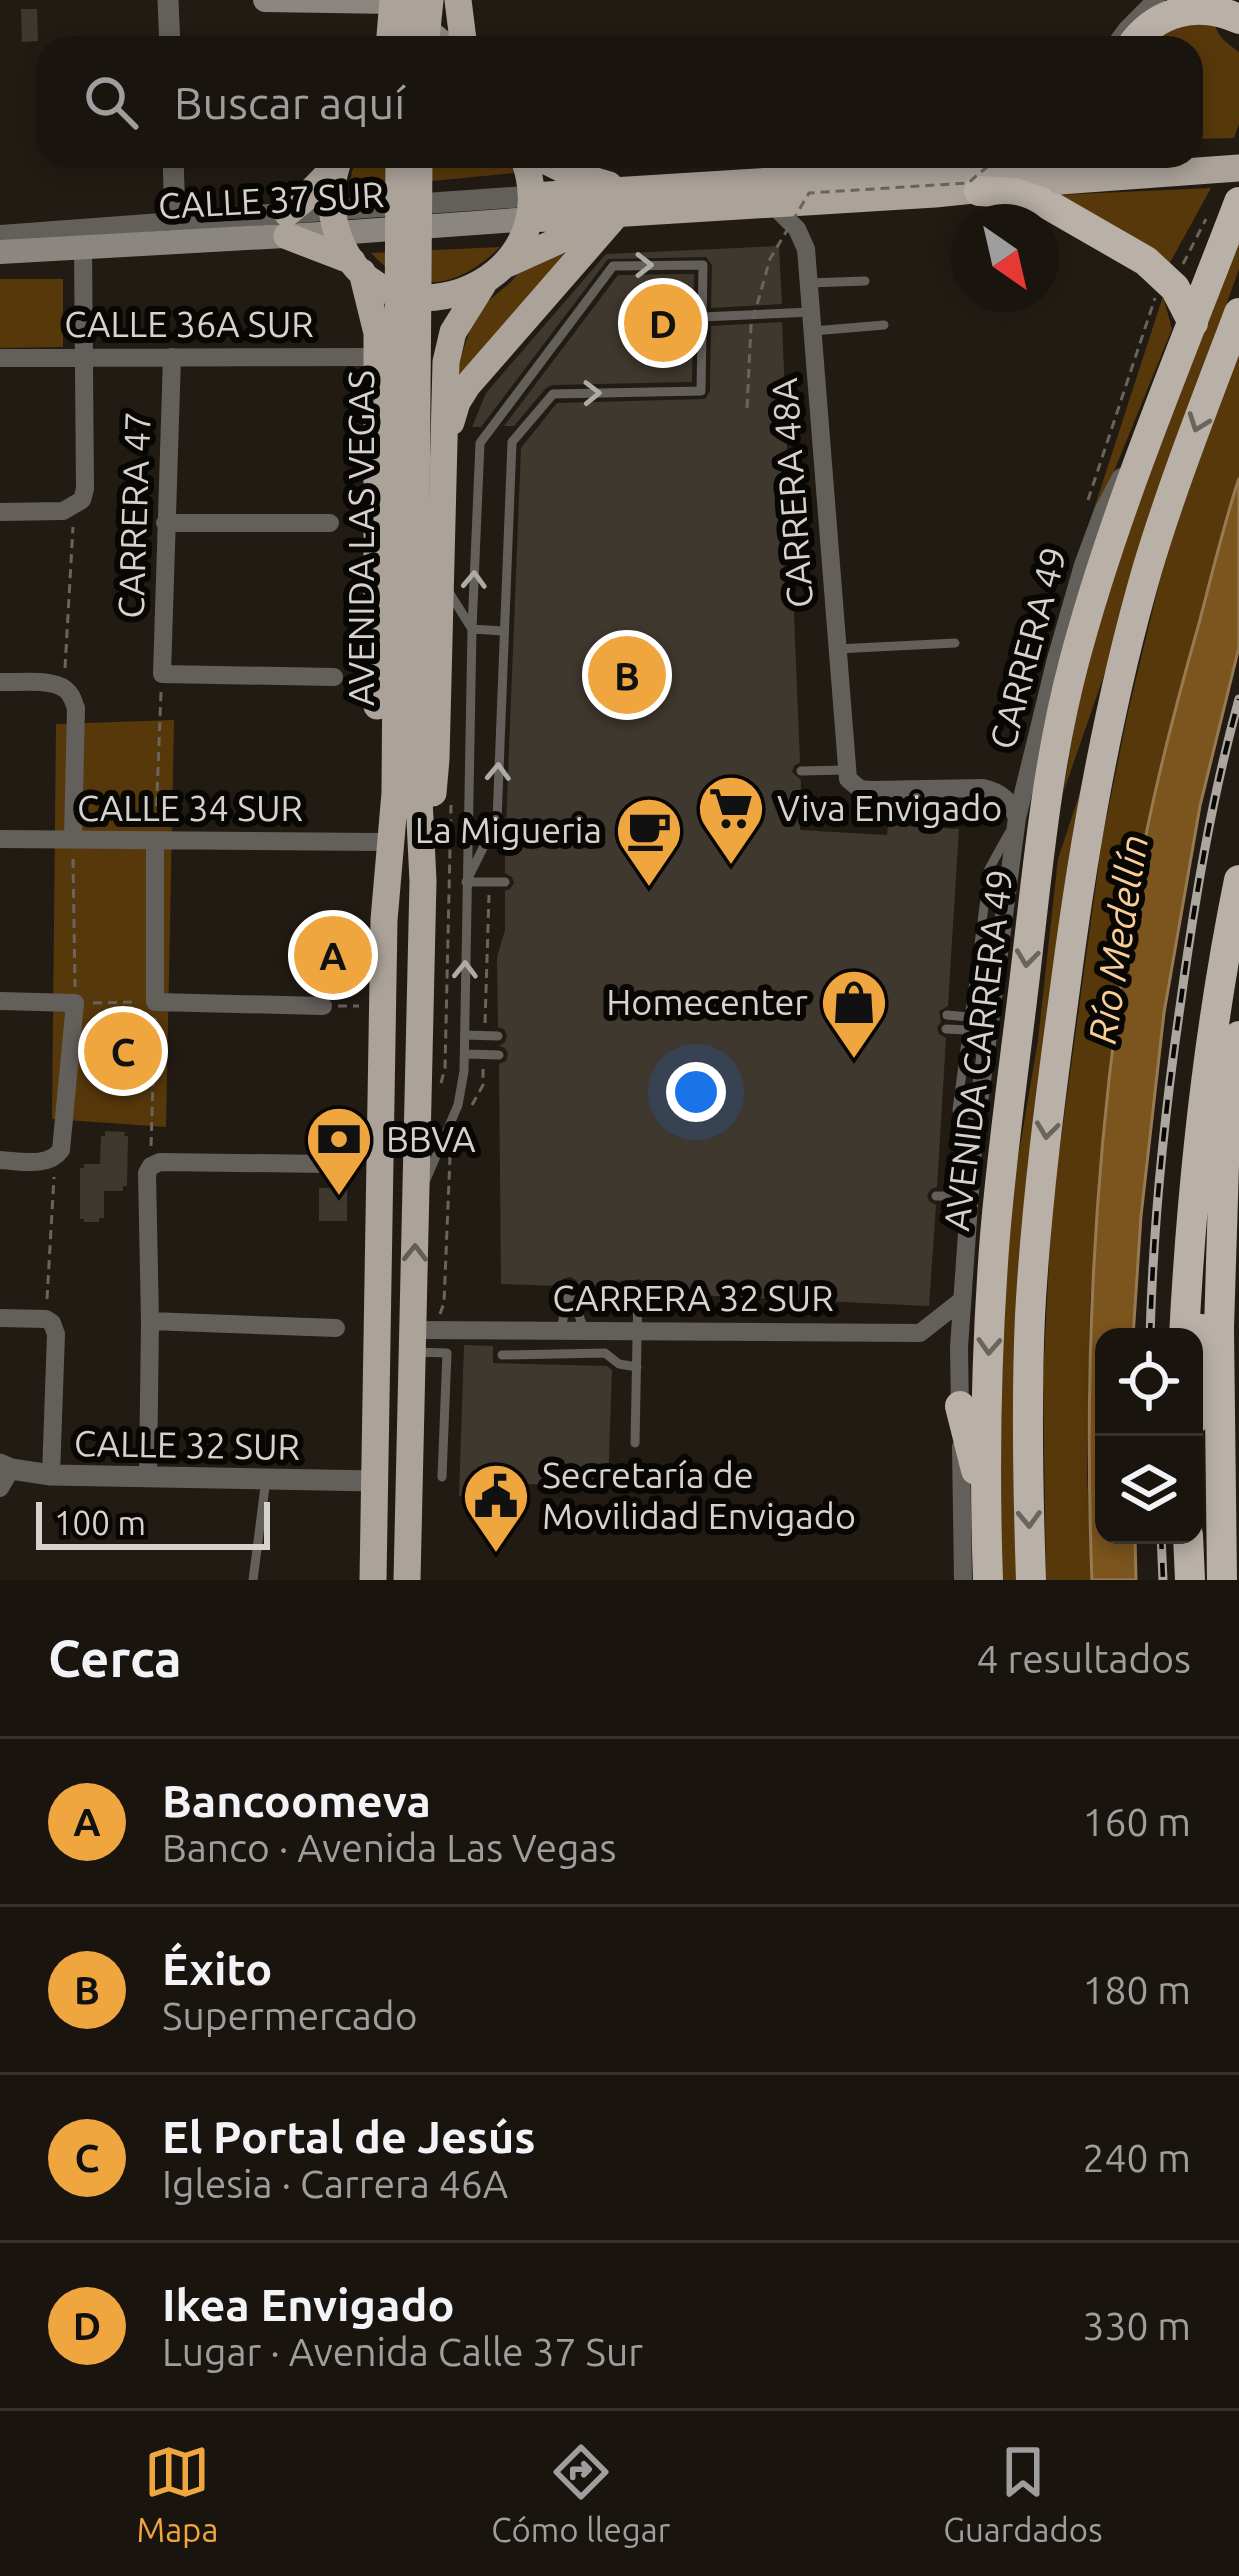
<!DOCTYPE html>
<html lang="es">
<meta charset="utf-8">
<style>
:root{--surface:#1a140f;--page:#231d18;--text:#f1f3f6;--muted:#9f9e9e;--line:#38332f;--accent:#f0a63e}
body{margin:0;font-family:Ubuntu,sans-serif;background:var(--page);color:var(--text)}
.controls{position:absolute;right:36px;bottom:36px;display:grid;overflow:hidden;border-radius:24px;box-shadow:0 6px 18px #0003}
.controls button{width:108px;height:108px;display:grid;place-items:center;padding:0;border:0;border-bottom:3px solid var(--line);background:var(--surface);color:var(--text);font:60px sans-serif}
.compass{position:absolute;left:951px;top:204px;width:108px;height:108px;border-radius:50%;background:var(--surface);box-shadow:0 6px 18px #0003;rotate:146deg}
.scale{position:absolute;left:36px;bottom:30px;width:234px;box-sizing:border-box;padding-left:12px;border:6px solid #d7d2cd;border-top:0;font-size:33px;line-height:42px;white-space:nowrap;color:#d7d2cd;-webkit-text-stroke:9px #090704;paint-order:stroke}
.you{position:absolute;left:696px;top:1092px;width:42px;height:42px;margin:-30px;border:9px solid #fff;border-radius:50%;background:#1a73e8;box-shadow:0 0 0 18px #1a73e833}
.badge{display:grid;place-items:center;width:78px;height:78px;border-radius:50%;background:var(--accent);color:#111;font-size:39px;font-weight:700}
.pin{position:absolute;translate:-50% -50%;border:6px solid #fff;box-shadow:0 3px 12px #0006}
.list{margin:0;padding:0;list-style:none}
h2{display:flex;justify-content:space-between;align-items:center;height:156px;margin:0;padding:0 48px;font-size:51px}
h2 small{font-size:39px;font-weight:400;color:var(--muted)}
.list li{display:grid;grid-template-columns:78px 1fr auto;gap:36px;align-items:center;box-sizing:border-box;height:168px;padding:0 48px;border-top:3px solid var(--line)}
.list b{display:block;font-size:45px;white-space:nowrap}
.list p{margin:0;font-size:39px;white-space:nowrap;color:var(--muted)}
.list em{font-size:39px;font-style:normal;color:var(--muted)}
.icon{flex:none;width:66px;height:66px;fill:none;stroke:currentColor;stroke-width:2;stroke-linecap:round;stroke-linejoin:round}
.map{position:relative;flex:none;width:1239px;height:1580px;overflow:hidden}
.search{position:absolute;background:var(--surface);box-shadow:0 6px 18px #0003;left:36px;right:36px;top:36px;height:132px;display:flex;align-items:center;gap:30px;box-sizing:border-box;padding:0 42px;border-radius:36px;color:var(--muted);font-size:45px}
.sheet{height:828px;background:var(--surface)}
nav{display:flex;justify-content:space-around;align-items:center;box-sizing:border-box;height:168px;border-top:3px solid var(--line);background:var(--surface);font-size:33px;color:var(--muted)}
nav a{display:grid;justify-items:center;gap:6px}
nav .on{color:var(--accent)}
.map>svg:first-child{display:block}
</style>
<div class="map">
<svg width="1239" height="1580" viewBox="0 0 1239 1580">
<rect width="100%" height="100%" fill="#221b14"/>
<path fill="#57380b" d="M 1214,17 C 1215,35 1225,42 1239,52 L 1239,124 L 1234,138 L 1191,139 L 1191,48 L 1140,48 L 1160,28 Z
M 359,156 L 510,156 L 516,173 L 349,189 L 352,171 Z
M 1211,188 L 1167,268 L 1056,195 Z
M 1239,241 L 1239,269 L 1163,482 L 1124,618 L 1063,793 C 1070,757 1074,720 1083,684 C 1122,532 1183,387 1239,241 Z
M 500,247 C 459,288 412,298 371,253 Z
M 560,247 L 567,260 L 467,374 L 456,372 L 476,311 L 512,281 L 525,264 Z
M 0,279 L 63,279 L 63,347 L 0,348 Z
M 1163,296 L 1172,329 L 1108,486 L 1093,512 Z
M 1239,345 L 1239,478 L 1180,693 L 1148,827 L 1090,1301 L 1087,1475 L 1092,1580 L 1046,1580 L 1043,1378 L 1052,1205 L 1102,840 L 1128,712 L 1165,559 Z
M 174,720 L 166,1127 L 52,1119 L 56,724 Z
M 1085,777 L 1017,1580 L 1001,1580 L 999,1447 L 1003,1308 L 1013,1188 L 1038,1040 L 1058,859 Z"/>
<path fill="#7b541e" stroke="#977a52" stroke-width="3" d="M 1239,478 L 1239,647 L 1200,806 L 1164,1013 L 1141,1216 L 1133,1337 L 1104,1337 L 1104,1535 L 1135,1535 L 1136,1580 L 1092,1580 C 1082,1328 1099,1077 1147,830 C 1161,762 1179,694 1198,627 C 1211,578 1223,527 1239,478 Z"/>
<path fill="#3f382f" d="M 21,9 L 37,9 L 38,41 L 22,42 Z
M 779,246 L 782,304 L 711,308 L 712,265 L 706,257 L 608,259 L 481,427 L 472,427 L 486,393 L 606,254 Z
M 694,274 L 692,382 L 552,385 L 546,388 L 514,426 L 504,426 L 618,275 Z
M 782,322 L 800,762 L 794,766 L 792,772 L 801,780 L 800,830 L 887,835 L 888,825 L 959,829 L 948,1006 L 939,1011 L 941,1022 L 937,1027 L 939,1034 L 946,1038 L 937,1187 L 931,1189 L 927,1195 L 929,1201 L 936,1205 L 929,1306 L 673,1294 L 647,1290 L 645,1283 L 639,1279 L 633,1281 L 629,1288 L 579,1286 L 576,1280 L 570,1277 L 563,1279 L 560,1286 L 501,1284 L 499,1064 L 506,1061 L 508,1054 L 505,1048 L 499,1046 L 505,1042 L 507,1035 L 504,1029 L 498,1027 L 497,957 L 505,930 L 505,891 L 510,889 L 514,883 L 512,877 L 505,873 L 505,851 L 521,448 L 557,403 L 705,399 L 710,391 L 711,326 Z
M 344,931 L 345,979 L 321,979 L 321,932 Z
M 105,1131 L 125,1132 L 124,1136 L 128,1136 L 127,1186 L 123,1186 L 123,1191 L 104,1191 L 104,1218 L 99,1218 L 99,1222 L 84,1222 L 84,1219 L 80,1219 L 80,1168 L 84,1168 L 84,1164 L 100,1164 L 101,1136 L 105,1136 Z
M 319,1188 L 347,1188 L 347,1221 L 319,1221 Z
M 464,1345 L 493,1346 L 493,1363 L 607,1366 L 612,1370 L 608,1486 L 489,1483 L 489,1496 L 459,1496 Z"/>
<g fill="none" stroke-linecap="round" stroke-linejoin="round">
<path stroke="#6a645d" stroke-width="3" stroke-dasharray="9 6" stroke-linecap="butt" d="M 1183,264 L 1206,219
M 1088,500 L 1155,298
M 65,668 L 73,527
M 156,821 L 161,692
M 73,859 L 75,987
M 93,1003 L 137,1002
M 338,1006 L 359,1006
M 485,1023 L 489,895
M 441,1083 L 445,1068 L 451,805
M 472,1105 L 483,1085 L 483,1069
M 151,1146 L 155,1018
M 47,1299 L 54,1177
M 440,1314 L 444,1303 L 450,1157"/>
<path stroke="#635f5b" stroke-width="9" d="M 809,283 L 865,281
M 702,317 L 811,312
M 813,331 L 884,325
M 447,589 L 472,629 L 503,631
M 837,649 L 955,643
M 801,771 L 846,770
M 947,1015 L 969,1017
M 946,1029 L 967,1030
M 465,1035 L 498,1036
M 465,1054 L 499,1055
M 970,1142 L 957,1110 L 989,869 L 1009,833
M 425,1182 L 458,1105 L 464,1071 L 472,629 L 480,443 L 613,266 L 703,265 L 701,391 L 553,394 L 512,442 L 497,820 L 466,882 L 505,882
M 936,1196 L 969,1196
M 569,1286 L 584,1330
M 561,1330 L 569,1288
M 415,1352 L 447,1353 L 442,1477
M 502,1355 L 605,1353 L 619,1364 L 637,1367
M 635,1443 L 638,1288
M 253,1580 L 266,1479"/>
<path stroke="#635f5b" stroke-width="18" d="M 1113,48 L 1127,29 L 1156,0
M 773,205 L 797,229 L 806,249 L 848,779 L 860,789 L 870,790 L 983,788 C 1002,792 1010,801 1017,818
M 0,234 L 175,221
M 172,357 L 162,674 L 334,677
M 0,358 L 378,357
M 0,512 L 63,511 L 82,500 L 85,489 L 83,247
M 165,523 L 330,523
M 0,682 C 18,683 50,678 65,689 C 72,694 73,701 76,708 L 73,840
M 0,839 L 379,842
M 155,840 L 155,1002 L 323,1006
M 0,1001 L 75,1003 L 61,1150 C 48,1168 20,1161 0,1160
M 0,1318 L 46,1319 L 52,1323 L 56,1334 L 51,1475
M 150,1321 L 336,1328
M 413,1330 L 920,1333 L 962,1300
M 960,1414 L 959,1347 L 973,1148 L 1017,818 L 1056,659 L 1083,565 L 1103,511 L 1121,477
M 961,1447 L 963,1580
M 148,1477 L 150,1321 L 147,1173 L 151,1166 L 160,1162 L 329,1164
M 0,1488 L 11,1469"/>
<path stroke="#635f5b" stroke-width="21" d="M 168,0 L 170,48
M 173,156 L 175,221 L 532,196
M 0,1464 L 11,1469 L 51,1475 L 375,1481"/>
<path stroke="#8b867f" stroke-width="24" d="M 265,0 L 393,2 L 450,48
M 0,252 L 337,233 L 530,219"/>
<path stroke="#aba39a" stroke-width="27" d="M 458,0 L 464,48
M 389,48 L 393,0
M 340,156 C 330,180 329,204 336,229 C 373,357 574,291 523,156
M 536,156 L 572,174 L 609,185
M 532,196 L 1172,156
M 287,213 L 304,199 L 334,168
M 530,219 L 935,194 L 1060,181
M 287,236 L 352,261
M 507,264 L 602,221
M 362,272 L 377,333 L 377,706
M 451,422 L 457,402 L 467,386 L 617,214
M 433,793 L 436,759 L 446,362 L 453,332 L 483,284
M 373,1580 L 384,920 L 395,793 L 397,517
M 407,1580 L 423,881 L 417,758 L 416,517"/>
<path stroke="#b9b0a7" stroke-width="30" d="M 1130,48 C 1155,11 1198,0 1239,19
M 979,191 L 1015,193 L 1047,204 L 1146,261 L 1175,288 L 1193,323
M 1184,1337 C 1192,1182 1208,1032 1239,880
M 960,1406 L 976,1470
M 1194,1419 L 1201,1329
M 1188,1535 L 1190,1580
M 988,1580 C 984,1465 986,1350 995,1236 C 1002,1152 1014,1068 1024,984 C 1037,876 1046,767 1074,662 C 1115,507 1182,352 1239,202
M 1031,1580 C 1028,1492 1026,1404 1030,1316 C 1036,1204 1051,1092 1066,981 C 1084,842 1108,705 1147,570 C 1173,483 1207,398 1239,313
M 1222,1580 L 1219,1328 L 1225,1133 L 1239,1036"/>
<defs>
<path id="rail" d="M 1150,1337 C 1153,1226 1164,1117 1180,1007 C 1194,904 1211,800 1239,699
M 1161,1535 L 1163,1580"/>
</defs>
<use href="#rail" stroke="#aca6a1" stroke-width="9"/>
<use href="#rail" stroke="#090704" stroke-width="4.5" stroke-dasharray="14" stroke-linecap="butt"/>
<path stroke="#6a645d" stroke-width="3" stroke-dasharray="9 6" stroke-linecap="butt" d="M 747,408 L 751,326 L 770,259 L 809,193 L 968,183 L 1000,156"/>
<path stroke="#aba39a" stroke-width="27" d="M 404,48 L 408,0
M 425,48 L 430,0
M 1060,181 L 1239,168
M 397,517 L 399,156
M 416,517 L 419,156"/>
</g>
<defs><path id="oneway-chevron" d="M-2-3.5L2.5 0L-2 3.5" fill="none" stroke-width="1.6" stroke-linecap="round" stroke-linejoin="round" transform="scale(3)"/></defs>
<g stroke="#aeaaa5">
<use href="#oneway-chevron" transform="translate(644 265)"/>
<use href="#oneway-chevron" transform="translate(592 393) rotate(-1)"/>
<use href="#oneway-chevron" transform="translate(474 580) rotate(-88)"/>
<use href="#oneway-chevron" transform="translate(498 772) rotate(-88)"/>
<use href="#oneway-chevron" transform="translate(465 970) rotate(-89)"/>
</g>
<g stroke="#6a645e">
<use href="#oneway-chevron" transform="translate(1198 423) rotate(110)"/>
<use href="#oneway-chevron" transform="translate(1027 958) rotate(97)"/>
<use href="#oneway-chevron" transform="translate(1047 1130) rotate(97)"/>
<use href="#oneway-chevron" transform="translate(989 1346) rotate(93)"/>
<use href="#oneway-chevron" transform="translate(1029 1519) rotate(88)"/>
</g>
<use stroke="#625d56" href="#oneway-chevron" transform="translate(415 1253) rotate(-89)"/>
<defs>
<symbol id="supermarket-pin" viewBox="-11 -11 22 30"><path d="M0 17L-7.5 6A9.5 9.5 0 1 1 7.5 6Z" fill="#f0a63e" stroke="#090704"/><path d="M-6-5.5h2.5l.6 2H6L4.5 2H-2.5L-4.4-4H-6ZM-1.5 3.2a1.3 1.3 0 1 0 .1 0ZM3 3.2a1.3 1.3 0 1 0 .1 0Z" fill="#111"/></symbol>
<symbol id="cafe-pin" viewBox="-11 -11 22 30"><path d="M0 17L-7.5 6A9.5 9.5 0 1 1 7.5 6Z" fill="#f0a63e" stroke="#090704"/><path d="M-5.5-4.5H6V0H3Q3 3.5 0 3.5H-2.5Q-5.5 3.5-5.5 0ZM3-3.2v2h1.7v-2ZM-6 4.5H4V6H-6Z" fill="#111"/></symbol>
<symbol id="shop-pin" viewBox="-11 -11 22 30"><path d="M0 17L-7.5 6A9.5 9.5 0 1 1 7.5 6Z" fill="#f0a63e" stroke="#090704"/><path d="M-5-2.5h2.3a2.7 3.5 0 0 1 5.4 0H5L5.5 6h-11ZM-1.5-2.5h3a1.5 2.3 0 0 0-3 0Z" fill="#111"/></symbol>
<symbol id="bank-pin" viewBox="-11 -11 22 30"><path d="M0 17L-7.5 6A9.5 9.5 0 1 1 7.5 6Z" fill="#f0a63e" stroke="#090704"/><path d="M-6-4H6V4H-6ZM0-2.3a2.3 2.3 0 1 0 0 4.6a2.3 2.3 0 1 0 0-4.6Z" fill="#111"/></symbol>
<symbol id="civic-pin" viewBox="-11 -11 22 30"><path d="M0 17L-7.5 6A9.5 9.5 0 1 1 7.5 6Z" fill="#f0a63e" stroke="#090704"/><path d="M-.6-6.5H3V-4.5H.6V-3L4-1V1h2V6H-6V1h2V-1L-.6-3ZM-1.2 2.5V6h2.4V2.5Z" fill="#111"/></symbol>
</defs>
<g fill-rule="evenodd">
<use href="#supermarket-pin" x="693" y="770" width="76" height="104"/>
<use href="#cafe-pin" x="611" y="792" width="76" height="104"/>
<use href="#shop-pin" x="816" y="964" width="76" height="104"/>
<use href="#bank-pin" x="301" y="1101" width="76" height="104"/>
<use href="#civic-pin" x="458" y="1458" width="76" height="104"/>
</g>
<g text-anchor="middle" stroke-width="12" stroke-linejoin="round" paint-order="stroke">
<g font-size="36" fill="#d7d2cd" stroke="#090704">
<text transform="translate(271 200) rotate(-3)" y="13">CALLE 37 SUR</text>
<text x="189" y="337">CALLE 36A SUR</text>
<text transform="translate(792 493) rotate(-94)" y="13">CARRERA 48A</text>
<text transform="translate(134 515) rotate(-88)" y="13">CARRERA 47</text>
<text transform="translate(361 538) rotate(-90)" y="13">AVENIDA LAS VEGAS</text>
<text transform="translate(1028 648) rotate(-75)" y="13">CARRERA 49</text>
<text x="190" y="821">CALLE 34 SUR</text>
<text transform="translate(978 1050) rotate(-83)" y="13">AVENIDA CARRERA 49</text>
<text x="693" y="1311">CARRERA 32 SUR</text>
<text transform="translate(187 1445) rotate(1)" y="13">CALLE 32 SUR</text>
</g>
<g font-size="36" fill="#d7d2cd" stroke="#090704" text-anchor="start">
<text x="777" y="821">Viva Envigado</text>
<text x="602" y="843" text-anchor="end">La Migueria</text>
<text x="808" y="1015" text-anchor="end">Homecenter</text>
<text x="386" y="1152">BBVA</text>
<text x="542" y="1488">Secretaría de<tspan x="542" dy="41">Movilidad Envigado</tspan></text>
</g>
<g font-size="39" font-style="italic" fill="#f8cd99" stroke="#090704">
<text transform="translate(1118 939) rotate(-81)" y="14">Río Medellín</text>
</g>
</g>
</svg>
<div class="controls">
<button><svg class="icon" aria-label="locate" viewBox="0 0 24 24"><circle cx="12" cy="12" r="6"/><path d="M12 2v4M12 18v4M2 12h4M18 12h4"/></svg></button>
<button><svg class="icon" aria-label="layers" viewBox="0 0 24 24"><path d="M12 4l9 5-9 5-9-5zM3 14l9 5 9-5"/></svg></button>
</div>
<svg class="compass" viewBox="-18 -18 36 36"><path d="M0-13l5 13h-10z" fill="#e53935"/><path d="M0 13l5-13h-10z" fill="#9f9e9e"/></svg>
<div class="scale">100 m</div>
<div class="you"></div>
<div class="pin badge" style="left:333px;top:955px">A</div>
<div class="pin badge" style="left:627px;top:675px">B</div>
<div class="pin badge" style="left:123px;top:1051px">C</div>
<div class="pin badge" style="left:663px;top:323px">D</div>
<div class="search"><svg class="icon" aria-label="search" viewBox="0 0 24 24"><circle cx="10" cy="10" r="6"/><path d="M15 15l6 6"/></svg>Buscar aquí</div>
</div>
<section class="sheet">
<h2>Cerca<small>4 resultados</small></h2>
<ul class="list">
<li><span class="badge">A</span><div><b>Bancoomeva</b><p>Banco · Avenida Las Vegas</p></div><em>160 m</em></li>
<li><span class="badge">B</span><div><b>Éxito</b><p>Supermercado</p></div><em>180 m</em></li>
<li><span class="badge">C</span><div><b>El Portal de Jesús</b><p>Iglesia · Carrera 46A</p></div><em>240 m</em></li>
<li><span class="badge">D</span><div><b>Ikea Envigado</b><p>Lugar · Avenida Calle 37 Sur</p></div><em>330 m</em></li>
</ul>
</section>
<nav>
<a class="on"><svg class="icon" aria-label="map" viewBox="0 0 24 24"><path d="M3 6l6-2 6 2 6-2v14l-6 2-6-2-6 2zM9 4v14M15 6v14"/></svg>Mapa</a>
<a><svg class="icon" aria-label="directions" viewBox="0 0 24 24"><path d="M12 3l9 9-9 9-9-9zM9 14v-3h6M13 9l2 2-2 2"/></svg>Cómo llegar</a>
<a><svg class="icon" aria-label="saved" viewBox="0 0 24 24"><path d="M7 4h10v16l-5-4-5 4z"/></svg>Guardados</a>
</nav>
